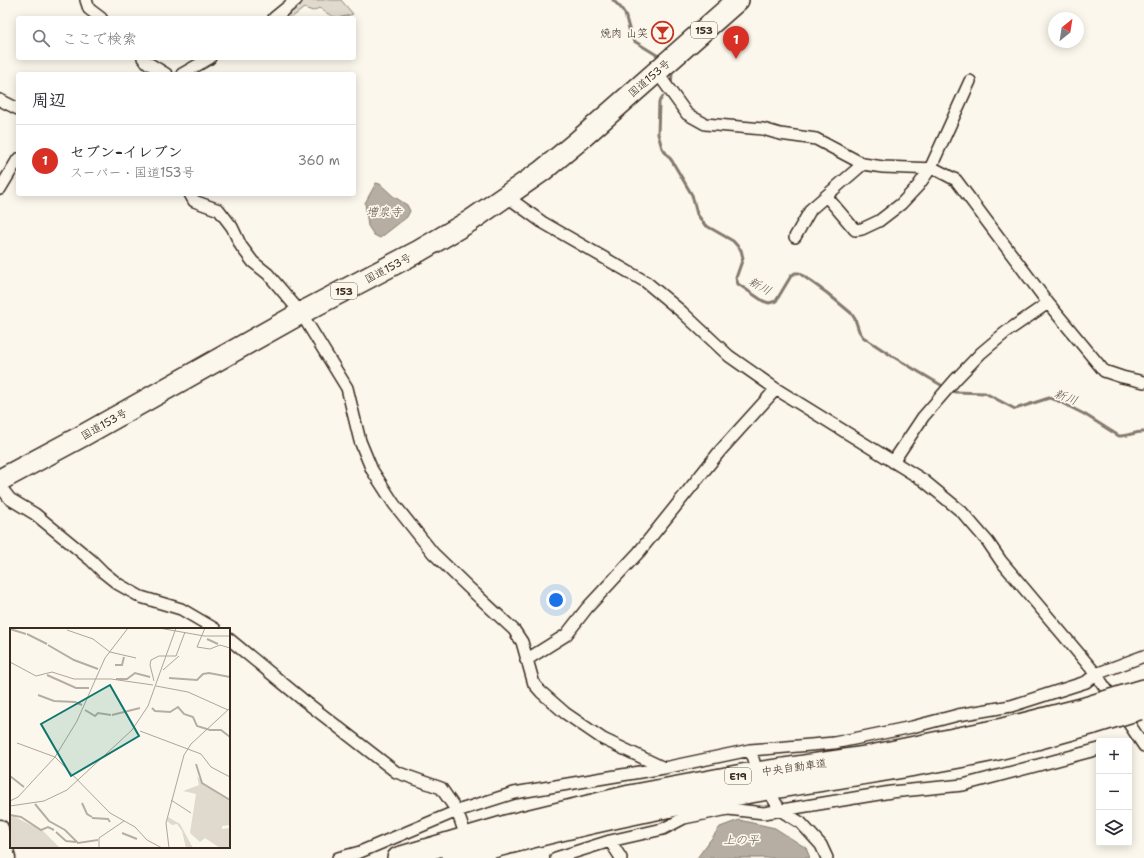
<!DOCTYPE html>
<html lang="ja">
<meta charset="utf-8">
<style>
:root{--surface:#fff;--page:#f2f2f3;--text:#2b2b33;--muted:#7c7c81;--line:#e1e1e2;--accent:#d93025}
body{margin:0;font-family:"Shantell Sans","Klee One",sans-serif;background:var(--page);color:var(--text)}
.controls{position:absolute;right:12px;bottom:12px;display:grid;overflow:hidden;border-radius:4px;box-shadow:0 2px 10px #0003}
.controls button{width:36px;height:36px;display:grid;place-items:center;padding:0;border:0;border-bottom:1px solid var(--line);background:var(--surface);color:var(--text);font:20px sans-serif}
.compass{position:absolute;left:1048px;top:12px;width:36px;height:36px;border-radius:50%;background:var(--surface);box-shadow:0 2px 10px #0003;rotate:30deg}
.you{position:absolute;left:556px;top:600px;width:14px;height:14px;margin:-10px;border:3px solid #fff;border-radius:50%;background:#1a73e8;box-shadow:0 0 0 6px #1a73e833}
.badge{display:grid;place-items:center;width:26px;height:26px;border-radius:50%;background:var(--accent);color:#fff;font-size:13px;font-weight:700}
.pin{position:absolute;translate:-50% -33px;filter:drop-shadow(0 1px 2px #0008)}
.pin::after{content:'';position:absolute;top:21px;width:14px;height:12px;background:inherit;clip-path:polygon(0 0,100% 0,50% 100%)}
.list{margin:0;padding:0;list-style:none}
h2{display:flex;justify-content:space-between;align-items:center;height:52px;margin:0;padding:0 16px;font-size:17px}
h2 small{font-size:13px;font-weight:400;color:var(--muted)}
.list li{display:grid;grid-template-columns:26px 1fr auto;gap:12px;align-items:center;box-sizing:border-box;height:72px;padding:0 16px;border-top:1px solid var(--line)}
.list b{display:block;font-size:15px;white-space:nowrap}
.list p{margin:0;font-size:13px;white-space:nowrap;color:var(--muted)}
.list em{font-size:13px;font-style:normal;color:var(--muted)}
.icon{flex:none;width:22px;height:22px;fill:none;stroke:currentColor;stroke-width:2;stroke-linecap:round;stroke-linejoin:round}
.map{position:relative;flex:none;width:1144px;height:858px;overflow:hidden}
.search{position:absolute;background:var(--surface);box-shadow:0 2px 10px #0003;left:16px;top:16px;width:340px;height:44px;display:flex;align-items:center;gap:10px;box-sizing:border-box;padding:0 14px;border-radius:4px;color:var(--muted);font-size:15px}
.panel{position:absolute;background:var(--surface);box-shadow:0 2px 10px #0003;left:16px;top:72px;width:340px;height:124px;border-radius:4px}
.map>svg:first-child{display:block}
</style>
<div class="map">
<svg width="1144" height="858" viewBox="0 0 1144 858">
<rect width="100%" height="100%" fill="#fbf7ec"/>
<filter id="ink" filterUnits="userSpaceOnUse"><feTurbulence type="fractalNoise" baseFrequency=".025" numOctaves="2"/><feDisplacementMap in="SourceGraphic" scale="8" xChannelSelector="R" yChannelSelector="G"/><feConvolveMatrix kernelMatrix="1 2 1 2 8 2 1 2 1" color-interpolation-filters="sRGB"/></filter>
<g filter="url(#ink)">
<path fill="#dfd9ce" stroke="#8d8276" d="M 302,0 L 341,0 L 353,14 C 334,20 335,18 319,8 L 313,11 L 304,8 L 291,18 L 282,18 Z"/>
<path fill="#b6aea2" stroke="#85796d" d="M 376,183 L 380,184 L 393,196 L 407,205 L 410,211 L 407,217 L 380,238 L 374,235 L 368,226 L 365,203 Z
M 739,820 L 775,828 L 806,848 L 810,858 L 697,858 L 720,827 Z"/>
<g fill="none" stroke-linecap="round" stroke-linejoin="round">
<path stroke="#85796d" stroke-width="3" d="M 613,0 L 621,8 L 625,14 L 631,36 L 634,41 L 660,57
M 670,69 L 672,74 L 671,84
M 663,96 L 659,102 L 658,134 L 662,148 L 672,161 L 692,195 L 697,214 L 705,225 L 733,241 L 741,250 L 743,258 L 736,278 L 738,284 L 763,301 L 769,303 L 776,301 L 791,276 L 795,273 L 799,273 L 827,293 L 851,313 L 855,319 L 859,331 L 863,337 L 892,356 L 941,385
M 955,392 L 985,393 L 1015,409 L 1049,398 L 1056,400 L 1084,414 L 1119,436 C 1128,437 1135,431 1144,432"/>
<defs>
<path id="street" d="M 86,0 L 89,9 L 101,18
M 274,18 L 296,0
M 143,58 L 148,63 L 166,74
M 656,71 L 687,114 L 705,124 L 763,129 L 780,134 L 816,139 L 863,164 L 883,167 L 935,169 L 956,180 L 1048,303 L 1104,371 L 1122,377 L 1144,382
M 182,74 L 210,58
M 0,100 L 18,109
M 0,189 L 18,159
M 190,194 L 194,201 L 219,210 L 232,227 L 241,246 L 253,262 L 268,274 L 301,313 L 347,388 L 360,441 L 372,470 L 394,504 L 433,553 L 468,587 L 514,630 L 522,642 L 534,684 L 541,692 L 565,713 L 603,739 L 664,768
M 506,196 L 542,222 L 646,282 L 682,312 L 729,356 L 776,389 L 923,480 L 962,512 L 988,542 L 1001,561 L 1096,674 L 1144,746
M 827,197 L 855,230 L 862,229 L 879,221 L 901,204 L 918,186 L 930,169 L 970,81
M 795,237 L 811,209 L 863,164
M 893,462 L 923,417 L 956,379 L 981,353 L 1006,332 L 1048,303
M 3,490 L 10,499 L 35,514 L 91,560 L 103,572 L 118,584 L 141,597 L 181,609 L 215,629
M 229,639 L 302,699 L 396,772 L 441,788 L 457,811 L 463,828
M 526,660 L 566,635 L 587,608 L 639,552 L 720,451 L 776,389
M 750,750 L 754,762
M 771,795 L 780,810 L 801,823 L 821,845 L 827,858
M 610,841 L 621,858
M 338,858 L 360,852 L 457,811 L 514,793 L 664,768 L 750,750 L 834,743 L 912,727 L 958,715 L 1011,706 L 1086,682 L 1096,674 L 1144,656
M 556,858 L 610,841 L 663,829 L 684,818 L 728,809 L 764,813 L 891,792 L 963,785 L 1099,749"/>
<path id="secondary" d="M 0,828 L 7,858"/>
<path id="highway" d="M 0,480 L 84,435 L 301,313 L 419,251 L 470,221 L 542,171 L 577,142 L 738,0
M 1127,695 L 1144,690
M 398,858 L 506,826 L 630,796 L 742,775 L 866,757 L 1003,729 L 1082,709
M 452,858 C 544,833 637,811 732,795 C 817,780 904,769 989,751 C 1024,743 1059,733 1094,723"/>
</defs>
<use href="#street" stroke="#3b2a1e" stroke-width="14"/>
<use href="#secondary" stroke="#3b2a1e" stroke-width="19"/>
<use href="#highway" stroke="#3b2a1e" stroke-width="24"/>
<use href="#street" stroke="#fbf7ec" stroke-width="11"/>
<use href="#secondary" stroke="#fbf7ec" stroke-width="16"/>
<use href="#highway" stroke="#fbf7ec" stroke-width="21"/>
<defs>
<path id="highway-bridge" d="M 1082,709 L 1127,695
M 1094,723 L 1139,709"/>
</defs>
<use href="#highway-bridge" stroke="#3b2a1e" stroke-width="24" stroke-linecap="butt"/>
<use href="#highway-bridge" stroke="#fbf7ec" stroke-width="21"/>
</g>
</g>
<defs>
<symbol id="bar-ring" viewBox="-11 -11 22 22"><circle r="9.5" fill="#fbf7ec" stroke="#c8321e" stroke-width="1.5"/><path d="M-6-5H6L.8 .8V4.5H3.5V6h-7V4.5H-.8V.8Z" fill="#c8321e"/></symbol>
</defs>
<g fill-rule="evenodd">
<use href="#bar-ring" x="650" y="20" width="25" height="25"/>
</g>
<g text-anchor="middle" stroke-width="3.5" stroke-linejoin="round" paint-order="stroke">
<g fill="#fbf7ec" stroke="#75685c" stroke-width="1">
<rect x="691" y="22" width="26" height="16" rx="3"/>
<rect x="331" y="283" width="26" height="16" rx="3"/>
<rect x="725" y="768" width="26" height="16" rx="3"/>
</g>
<g font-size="10" font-weight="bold" fill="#3b2a1e">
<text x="704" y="34">153</text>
<text x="344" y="295">153</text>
<text x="738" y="780">E19</text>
</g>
<g font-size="11" fill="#3b2a1e" stroke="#fbf7ec" text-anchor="end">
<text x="648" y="37">焼肉 山笑</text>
</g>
<g font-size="11" fill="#3b2a1e" stroke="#fbf7ec">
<text transform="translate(649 78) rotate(-41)" y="4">国道153号</text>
<text transform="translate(388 268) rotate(-28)" y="4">国道153号</text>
<text transform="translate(104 424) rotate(-30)" y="4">国道153号</text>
<text transform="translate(794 767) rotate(-8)" y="4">中央自動車道</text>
</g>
<g font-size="12" font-style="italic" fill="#605246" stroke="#fbf7ec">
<text x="384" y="216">増泉寺</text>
<text transform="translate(760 286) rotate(29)" y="4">新川</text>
<text transform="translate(1066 397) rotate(21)" y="4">新川</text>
<text x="741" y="844">上の平</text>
</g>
</g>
<g transform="translate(10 628)">
<rect width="220" height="220" fill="#fbf7ec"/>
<path d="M 187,148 L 195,158 L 220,171 L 220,197 L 212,198 L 212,201 L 220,200 L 220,220 L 210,220 L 195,210 L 190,214 L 180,205 L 186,166 L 173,163 L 189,157 ZM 3,188 L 33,203 L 50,220 L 0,220 L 0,189 ZM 158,189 L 170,196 L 183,220 L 176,220 L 172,203 L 167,196 L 162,197 L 157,193 Z" fill="#dfd9ce"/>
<path fill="none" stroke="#b6aea2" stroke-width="2" d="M 0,1 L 16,6M 17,6 L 37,16M 197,11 L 208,16M 38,17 L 64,32 L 88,41M 105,37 L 112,37 L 114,29M 37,47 L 66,60 L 79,60M 159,50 L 187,52 L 193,46 L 199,45 L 220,49M 106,51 L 117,51 L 125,45 L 140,49M 28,67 L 44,73 L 65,74 L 72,77M 142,80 L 145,83 L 160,84 L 168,79 L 174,86 L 183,89 L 187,98 L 200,102 L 211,102 L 220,109M 75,82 L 85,88 L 88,85 L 101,87M 102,87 L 130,80M 186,136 L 192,155 L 220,172M 0,148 L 14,159M 72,175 L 77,186 L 82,189M 25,176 L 39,193 L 55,202 L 68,215 L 88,212M 0,187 L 11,189 L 31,202 L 38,199 L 44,202M 82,190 L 98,191 L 100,194M 46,204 L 56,213 L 66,214M 112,205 L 127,211"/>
<path fill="none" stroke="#aea59a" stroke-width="1" d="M 149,0 L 194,8 L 220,8M 195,0 L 187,19 L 200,21 L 210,17 L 220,20M 57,2 L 83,11 L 100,24 L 126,30M 0,34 L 26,48 L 42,44 L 64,51 L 101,51 L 143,57M 153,42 L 169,28M 144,53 L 140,37 L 141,32 L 149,28 L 166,28 L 175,4M 146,58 L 178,64 L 218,82M 130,103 L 191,126 L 201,139 L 220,149M 7,115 L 45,129M 45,129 L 100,185 L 125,199 L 137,212 L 152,220M 161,172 L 181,185M 0,173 L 8,169 L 45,129 L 67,93 L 95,30 L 118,0M 0,178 L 34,173 L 57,162 L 122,102 L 138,78 L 166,0M 89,220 L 89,210 L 114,193M 159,220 L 156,195 L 174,127 L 181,116 L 220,80"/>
<path fill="#0f766e" fill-opacity="0.15" stroke="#0f766e" stroke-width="2" d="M 100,57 L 129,108 L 61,148 L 31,96 Z"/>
<rect width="220" height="220" fill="none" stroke="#3b2a1e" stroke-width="2"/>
</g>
</svg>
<div class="controls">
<button>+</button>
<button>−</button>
<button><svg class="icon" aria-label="layers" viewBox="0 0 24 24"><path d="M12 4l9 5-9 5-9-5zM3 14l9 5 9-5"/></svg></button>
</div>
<svg class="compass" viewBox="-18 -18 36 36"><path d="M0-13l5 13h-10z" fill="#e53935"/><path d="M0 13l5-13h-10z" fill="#7c7c81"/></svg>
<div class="you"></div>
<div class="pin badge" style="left:736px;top:59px">1</div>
<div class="search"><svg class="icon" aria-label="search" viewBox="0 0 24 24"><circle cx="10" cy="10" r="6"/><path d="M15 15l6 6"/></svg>ここで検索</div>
<section class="panel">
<h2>周辺<small></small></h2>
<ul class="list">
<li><span class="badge">1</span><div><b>セブン-イレブン</b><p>スーパー · 国道153号</p></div><em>360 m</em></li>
</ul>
</section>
</div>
